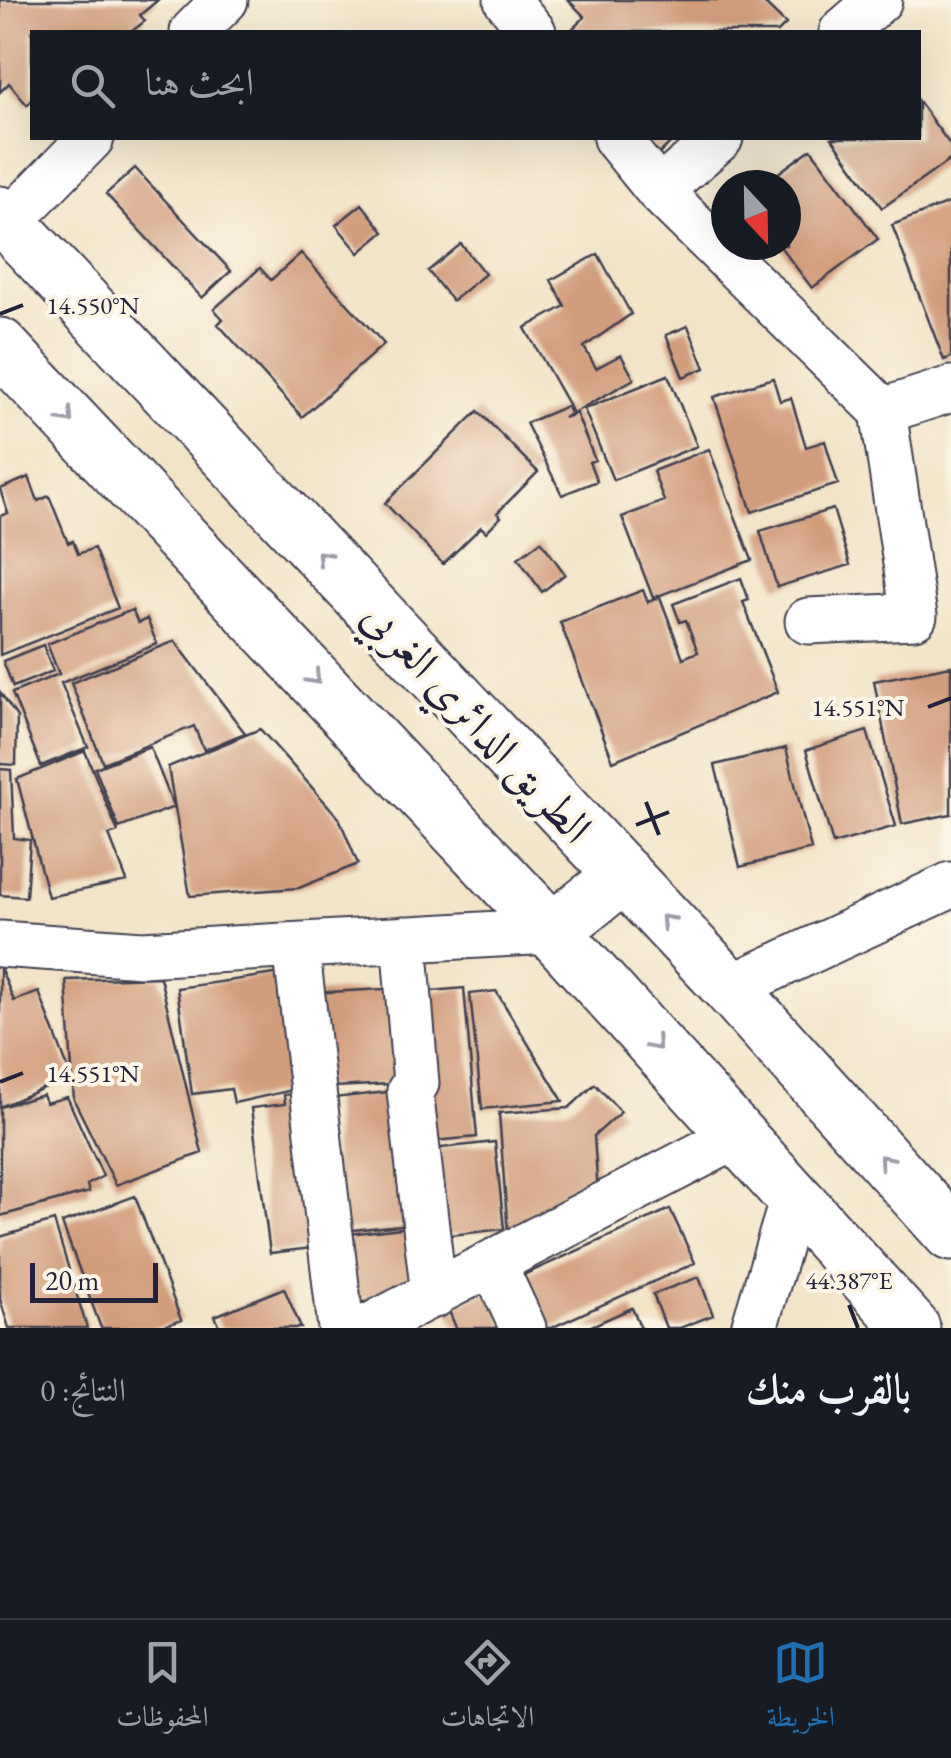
<!DOCTYPE html>
<html lang="ar">
<meta charset="utf-8">
<style>
:root{--surface:#171b24;--page:#20242c;--text:#f1f3f6;--muted:#9ea1a6;--line:#363941;--accent:#1f6fb2}
body{margin:0;font-family:"EB Garamond",Amiri,serif;background:var(--page);color:var(--text);direction:rtl}
.compass{position:absolute;left:711px;top:170px;width:90px;height:90px;border-radius:50%;background:var(--surface);box-shadow:0 10px 40px #0002;rotate:158deg}
.scale{position:absolute;left:30px;bottom:25px;width:128px;box-sizing:border-box;padding-left:10px;border:5px solid #22223b;border-top:0;font-size:28px;line-height:35px;white-space:nowrap;color:#22223b;-webkit-text-stroke:8px #fcf5e5;paint-order:stroke}
.list{margin:0;padding:0;list-style:none}
h2{display:flex;justify-content:space-between;align-items:center;height:130px;margin:0;padding:0 40px;font-size:42px}
h2 small{font-size:32px;font-weight:400;color:var(--muted)}
.icon{flex:none;width:55px;height:55px;fill:none;stroke:currentColor;stroke-width:2;stroke-linecap:round;stroke-linejoin:round}
.map{position:relative;flex:none;width:951px;height:1328px;overflow:hidden;direction:ltr}
.search{position:absolute;background:var(--surface);box-shadow:0 10px 40px #0002;left:30px;right:30px;top:30px;height:110px;display:flex;align-items:center;gap:25px;box-sizing:border-box;padding:0 35px;border-radius:0px;color:var(--muted);font-size:38px}
.sheet{height:290px;background:var(--surface)}
nav{display:flex;justify-content:space-around;align-items:center;box-sizing:border-box;height:140px;border-top:2px solid var(--line);background:var(--surface);font-size:28px;color:var(--muted)}
nav a{display:grid;justify-items:center;gap:5px}
nav .on{color:var(--accent)}
.map>svg:first-child{display:block}
</style>
<div class="map">
<svg width="951" height="1328" viewBox="0 0 951 1328">
<rect width="100%" height="100%" fill="#fcf5e5"/>
<filter id="ink" filterUnits="userSpaceOnUse"><feTurbulence type="fractalNoise" baseFrequency=".01" numOctaves="2"/><feDisplacementMap in="SourceGraphic" scale="20" xChannelSelector="R" yChannelSelector="G"/><feConvolveMatrix kernelMatrix="1 2 1 2 8 2 1 2 1" color-interpolation-filters="sRGB"/></filter>
<filter id="wash" filterUnits="userSpaceOnUse"><feTurbulence type="fractalNoise" baseFrequency=".0048" numOctaves="4" result="noise"/><feDisplacementMap in="SourceGraphic" scale="40" xChannelSelector="R" yChannelSelector="G"/><feGaussianBlur stdDeviation="2.25" result="paint"/><feColorMatrix in="noise" values="0 0 0 0 0 0 0 0 0 0 0 0 0 0 0 0 0 1.4 0 .05"/><feComposite in="paint" operator="in"/></filter>
<g filter="url(#wash)">
<rect width="100%" height="100%" fill="#f3e4c8"/>
<g id="blocks">
<path fill="#d19e7d" d="M 0,0 L 158,0 L 140,15 L 145,21 L 131,32 L 32,32 L 32,100 L 27,105 L 9,83 L 0,92 Z
M 568,0 L 761,0 L 786,24 L 778,32 L 569,32 L 585,17 Z
M 918,101 L 951,146 L 951,159 L 882,208 L 832,138 L 918,138 Z
M 642,138 L 675,138 L 659,154 Z
M 811,149 L 878,239 L 812,288 L 779,245 L 786,245 L 786,185 L 762,185 Z
M 135,168 L 231,271 L 202,298 L 106,194 Z
M 951,202 L 951,357 L 944,360 L 892,225 Z
M 362,204 L 384,232 L 359,253 L 336,225 Z
M 461,244 L 485,274 L 452,301 L 428,271 Z
M 301,253 L 384,344 L 302,417 L 218,324 L 223,319 L 214,309 L 260,268 L 271,280 Z
M 598,254 L 631,314 L 584,347 L 596,368 L 621,355 L 634,379 L 573,413 L 525,328 L 565,306 L 551,280 Z
M 688,326 L 705,368 L 683,377 L 666,335 Z
M 668,375 L 697,446 L 613,480 L 584,409 Z
M 773,378 L 780,401 L 791,398 L 806,447 L 825,441 L 838,484 L 752,512 L 714,397 Z
M 567,406 L 570,414 L 564,418 L 576,413 L 595,460 L 589,462 L 597,481 L 562,495 L 526,423 Z
M 478,411 L 538,472 L 497,513 L 501,517 L 486,532 L 481,527 L 443,564 L 385,503 Z
M 709,449 L 752,560 L 653,598 L 622,517 L 664,501 L 653,471 Z
M 29,477 L 38,501 L 49,496 L 68,543 L 73,541 L 78,554 L 94,548 L 118,608 L 0,655 L 0,516 L 8,513 L 0,489 Z
M 833,509 L 850,565 L 777,587 L 760,531 Z
M 541,541 L 565,574 L 542,592 L 518,558 Z
M 741,578 L 749,600 L 743,602 L 778,692 L 613,761 L 560,622 L 643,590 L 648,602 L 660,597 L 683,658 L 698,652 L 686,620 L 680,622 L 673,604 Z
M 132,610 L 138,623 L 147,619 L 157,644 L 61,683 L 88,747 L 41,766 L 12,693 L 59,674 L 47,644 Z
M 175,641 L 245,733 L 204,750 L 194,726 L 103,763 L 71,683 Z
M 43,645 L 53,671 L 13,687 L 3,661 Z
M 951,666 L 951,814 L 902,824 L 874,681 Z
M 0,692 L 17,717 L 16,765 L 0,764 Z
M 260,729 L 339,818 L 358,864 L 299,888 L 190,896 L 168,767 Z
M 867,731 L 896,826 L 833,844 L 806,750 Z
M 150,747 L 174,807 L 119,828 L 95,768 Z
M 786,748 L 811,849 L 740,867 L 715,765 Z
M 85,751 L 118,832 L 109,835 L 127,881 L 48,897 L 17,779 Z
M 0,769 L 11,770 L 14,838 L 30,840 L 26,897 L 0,895 Z
M 0,967 L 14,1001 L 39,992 L 71,1076 L 0,1107 Z
M 289,972 L 306,1087 L 234,1103 L 231,1089 L 192,1094 L 177,988 Z
M 160,977 L 202,1153 L 116,1185 L 74,1100 L 66,980 Z
M 404,988 L 410,1083 L 315,1088 L 310,993 Z
M 464,988 L 477,1137 L 423,1142 L 410,993 Z
M 496,991 L 563,1101 L 482,1109 L 470,994 Z
M 595,1084 L 621,1112 L 594,1136 L 599,1207 L 508,1234 L 499,1113 L 569,1108 Z
M 406,1090 L 420,1223 L 333,1232 L 333,1098 Z
M 307,1092 L 329,1246 L 270,1253 L 251,1108 L 285,1104 L 284,1095 Z
M 43,1095 L 46,1103 L 67,1097 L 103,1176 L 87,1185 L 89,1192 L 0,1216 L 0,1107 Z
M 495,1142 L 504,1229 L 433,1237 L 423,1150 Z
M 135,1196 L 181,1320 L 159,1328 L 101,1328 L 62,1223 Z
M 670,1209 L 695,1263 L 551,1328 L 532,1328 L 510,1281 Z
M 54,1221 L 87,1328 L 9,1328 L 0,1299 L 0,1237 Z
M 420,1226 L 428,1295 L 347,1304 L 339,1235 Z
M 699,1277 L 713,1315 L 680,1328 L 666,1328 L 653,1294 Z
M 284,1288 L 301,1328 L 220,1328 L 215,1316 Z
M 490,1291 L 505,1328 L 456,1328 L 448,1308 Z
M 632,1308 L 641,1328 L 587,1328 Z"/>
</g>
</g>
<g filter="url(#ink)">
<use href="#blocks" fill-opacity="0" stroke="#413f50" stroke-width="2.5"/>
<g fill="none" stroke-linecap="round" stroke-linejoin="round">
<defs>
<path id="minor" d="M 507,0 L 533,32
M 193,32 L 225,0
M 842,32 L 879,0
M 616,138 L 659,191 L 883,411 L 951,389
M 659,191 L 720,138
M 8,223 L 91,138
M 808,621 L 914,616 L 883,411
M 404,939 L 416,1083 L 410,1091 L 434,1295
M 0,944 L 142,954 L 552,931
M 296,946 L 341,1328
M 730,988 L 951,885
M 494,1266 L 523,1328
M 367,1328 L 739,1135
M 754,1328 L 794,1195"/>
<path id="major" d="M 0,214 L 730,988 L 951,1233
M 0,346 L 552,931 L 912,1328
M 552,931 L 624,875"/>
</defs>
<use href="#minor" stroke="#413f50" stroke-width="49"/>
<use href="#major" stroke="#413f50" stroke-width="59"/>
<use href="#minor" stroke="#fff" stroke-width="45"/>
<use href="#major" stroke="#fff" stroke-width="55"/>
</g>
<defs><path id="oneway-chevron" d="M-2-3.5L2.5 0L-2 3.5" fill="none" stroke-width="1.6" stroke-linecap="round" stroke-linejoin="round" transform="scale(2.5)"/></defs>
<g stroke="#9c9ca7">
<use href="#oneway-chevron" transform="translate(67 417) rotate(47)"/>
<use href="#oneway-chevron" transform="translate(323 557) rotate(-133)"/>
<use href="#oneway-chevron" transform="translate(314 678) rotate(47)"/>
<use href="#oneway-chevron" transform="translate(667 921) rotate(-133)"/>
<use href="#oneway-chevron" transform="translate(655 1044) rotate(48)"/>
<use href="#oneway-chevron" transform="translate(885 1161) rotate(-132)"/>
</g>
</g>
<path fill="none" stroke="#22223b" stroke-width="4" d="M 0,314 L 23,305M 928,707 L 951,698M 646,802 L 659,835M 636,825 L 669,812M 0,1082 L 23,1073M 849,1305 L 858,1328"/>
<g text-anchor="middle" stroke-width="8" stroke-linejoin="round" paint-order="stroke">
<g font-size="45" fill="#22223b" stroke="#fcf5e5">
<text transform="translate(478 721) rotate(47)" y="16">الطريق الدائري الغربي</text>
</g>
</g>
<g font-size="25" text-anchor="middle" fill="#22223b" stroke="#fcf5e5" stroke-width="8" stroke-linejoin="round" paint-order="stroke">
<text x="93" y="314">14.550°N</text>
<text x="858" y="716">14.551°N</text>
<text x="93" y="1082">14.551°N</text>
<text x="849" y="1289">44.387°E</text>
</g>
</svg>
<svg class="compass" viewBox="-18 -18 36 36"><path d="M0-13l5 13h-10z" fill="#e53935"/><path d="M0 13l5-13h-10z" fill="#9ea1a6"/></svg>
<div class="scale">20 m</div>
<div class="search"><svg class="icon" aria-label="search" viewBox="0 0 24 24"><circle cx="10" cy="10" r="6"/><path d="M15 15l6 6"/></svg>ابحث هنا</div>
</div>
<section class="sheet">
<h2>بالقرب منك<small>النتائج: 0</small></h2>
<ul class="list">
</ul>
</section>
<nav>
<a class="on"><svg class="icon" aria-label="map" viewBox="0 0 24 24"><path d="M3 6l6-2 6 2 6-2v14l-6 2-6-2-6 2zM9 4v14M15 6v14"/></svg>الخريطة</a>
<a><svg class="icon" aria-label="directions" viewBox="0 0 24 24"><path d="M12 3l9 9-9 9-9-9zM9 14v-3h6M13 9l2 2-2 2"/></svg>الاتجاهات</a>
<a><svg class="icon" aria-label="saved" viewBox="0 0 24 24"><path d="M7 4h10v16l-5-4-5 4z"/></svg>المحفوظات</a>
</nav>
